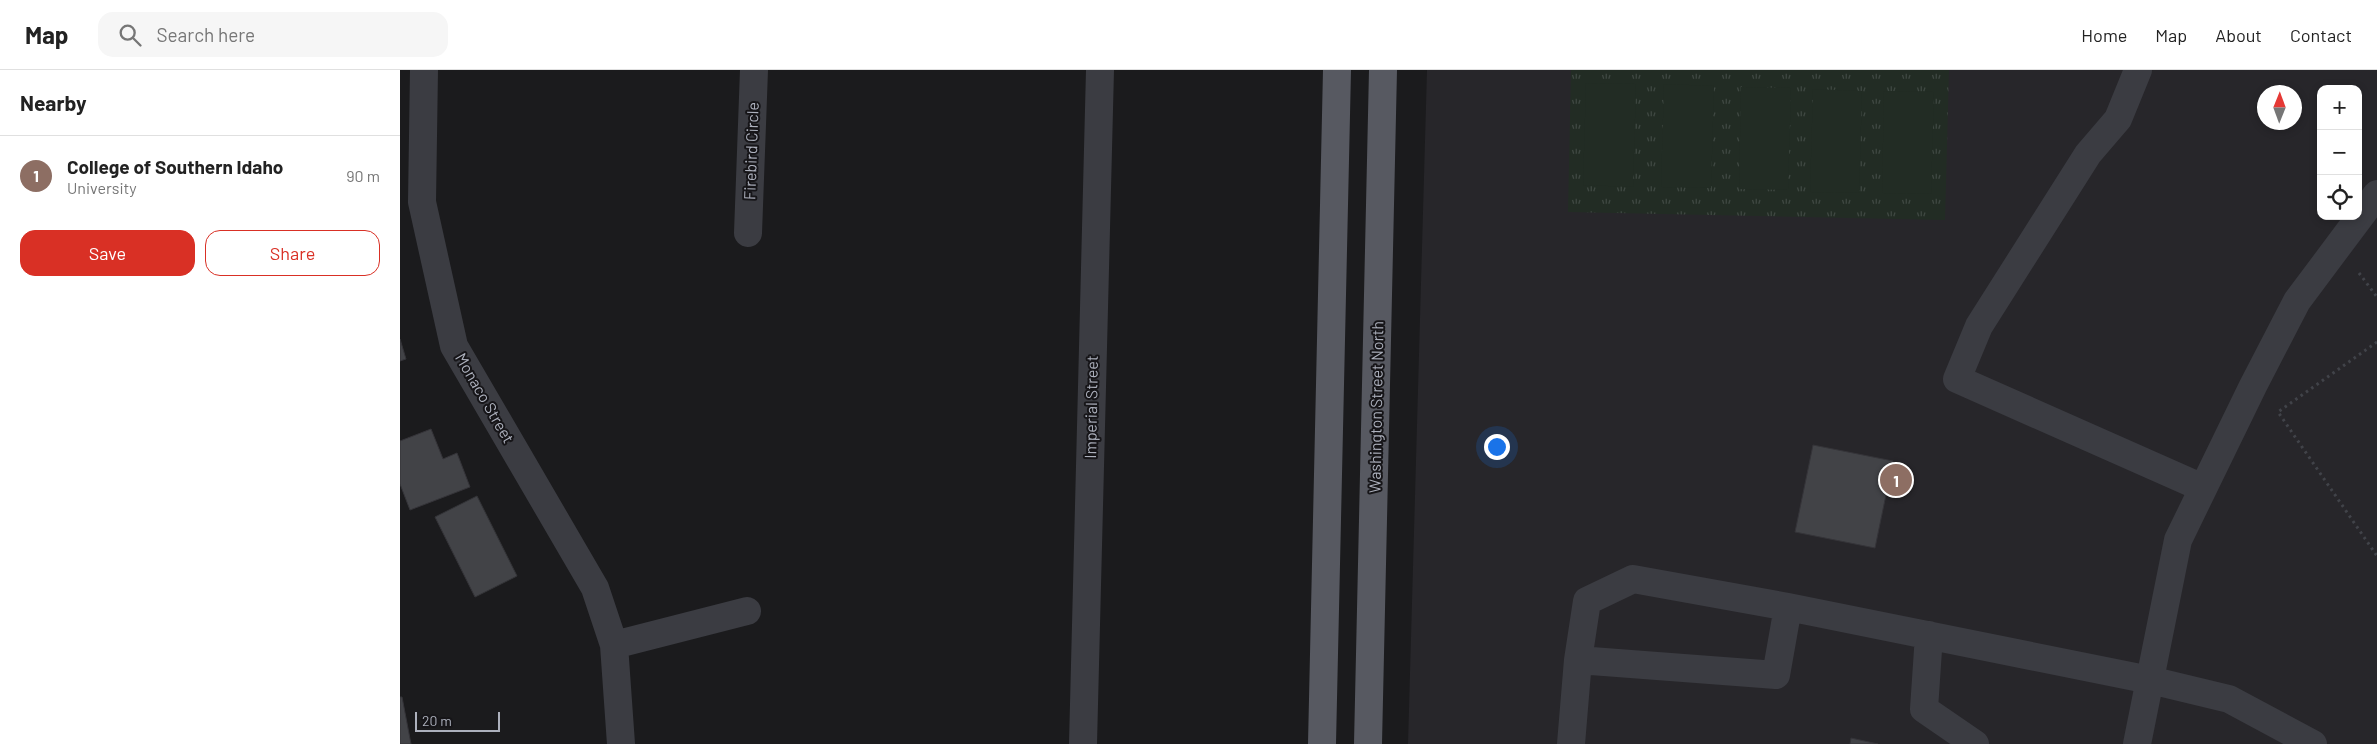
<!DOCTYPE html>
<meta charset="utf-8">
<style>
:root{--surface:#fff;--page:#f6f6f6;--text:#222;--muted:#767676;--line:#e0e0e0;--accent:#d93025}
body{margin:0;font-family:Barlow,sans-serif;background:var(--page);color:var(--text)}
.controls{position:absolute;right:15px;top:15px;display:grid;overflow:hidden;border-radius:10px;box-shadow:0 2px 8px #0003}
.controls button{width:45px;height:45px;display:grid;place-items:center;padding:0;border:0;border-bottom:1px solid var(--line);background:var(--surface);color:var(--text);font:25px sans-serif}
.compass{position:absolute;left:1857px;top:15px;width:45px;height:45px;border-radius:50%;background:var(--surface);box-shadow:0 2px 8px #0003;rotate:1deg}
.scale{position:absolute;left:15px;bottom:12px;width:85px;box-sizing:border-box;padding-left:5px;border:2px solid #adb1bd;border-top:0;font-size:14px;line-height:18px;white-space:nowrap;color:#adb1bd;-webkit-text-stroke:4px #161518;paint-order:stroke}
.you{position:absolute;left:1096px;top:376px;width:18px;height:18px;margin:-12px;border:4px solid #fff;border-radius:50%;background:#1a73e8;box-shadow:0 0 0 8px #1a73e833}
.badge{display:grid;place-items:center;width:32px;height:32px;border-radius:50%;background:var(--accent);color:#fff;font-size:16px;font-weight:700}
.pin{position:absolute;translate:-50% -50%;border:2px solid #fff;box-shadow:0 1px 5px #0006}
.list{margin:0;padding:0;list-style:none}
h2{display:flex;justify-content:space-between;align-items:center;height:65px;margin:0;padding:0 20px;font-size:21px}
h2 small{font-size:16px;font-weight:400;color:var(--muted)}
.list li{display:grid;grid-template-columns:32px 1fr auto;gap:15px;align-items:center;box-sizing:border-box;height:80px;padding:0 20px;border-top:1px solid var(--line)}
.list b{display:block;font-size:19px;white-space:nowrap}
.list p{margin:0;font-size:16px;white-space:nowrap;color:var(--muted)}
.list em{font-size:16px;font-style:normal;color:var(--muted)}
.actions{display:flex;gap:10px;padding:15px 20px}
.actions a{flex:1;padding:11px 0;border:1px solid var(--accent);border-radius:15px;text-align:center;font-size:18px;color:var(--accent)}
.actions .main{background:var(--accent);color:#fff}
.icon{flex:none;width:28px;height:28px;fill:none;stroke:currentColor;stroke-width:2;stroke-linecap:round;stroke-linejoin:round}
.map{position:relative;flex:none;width:1977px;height:674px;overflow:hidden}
header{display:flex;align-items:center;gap:30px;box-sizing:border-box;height:70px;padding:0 25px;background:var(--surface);border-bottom:1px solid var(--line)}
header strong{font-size:24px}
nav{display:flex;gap:28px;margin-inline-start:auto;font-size:18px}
.search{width:350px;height:45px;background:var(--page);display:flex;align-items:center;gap:12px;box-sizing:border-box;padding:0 18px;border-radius:15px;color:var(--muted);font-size:19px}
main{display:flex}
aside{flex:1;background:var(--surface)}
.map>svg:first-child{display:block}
</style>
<header>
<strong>Map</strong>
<div class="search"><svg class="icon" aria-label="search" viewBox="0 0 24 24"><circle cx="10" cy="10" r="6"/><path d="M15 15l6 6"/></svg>Search here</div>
<nav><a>Home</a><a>Map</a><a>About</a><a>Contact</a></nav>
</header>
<main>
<aside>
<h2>Nearby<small></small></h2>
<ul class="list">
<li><span class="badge" style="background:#8d6e63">1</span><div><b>College of Southern Idaho</b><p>University</p></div><em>90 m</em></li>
</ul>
<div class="actions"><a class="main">Save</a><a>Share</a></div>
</aside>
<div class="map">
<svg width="1977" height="674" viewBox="0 0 1977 674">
<defs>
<pattern id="grass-tufts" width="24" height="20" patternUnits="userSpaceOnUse" patternTransform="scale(1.25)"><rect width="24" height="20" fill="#222c24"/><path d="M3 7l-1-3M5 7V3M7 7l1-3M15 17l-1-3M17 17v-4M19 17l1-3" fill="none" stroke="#3f4842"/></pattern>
</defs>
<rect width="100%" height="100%" fill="#1b1b1d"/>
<path fill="#27262a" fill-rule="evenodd" d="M 1027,0 L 1977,0 L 1977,674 L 1008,674 ZM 1921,19 L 1958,19 L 1958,146 L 1921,146 ZM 1864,22 L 1894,22 L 1894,52 L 1864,52 Z"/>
<path fill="url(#grass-tufts)" d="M 1171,0 L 1549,0 L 1545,150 L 1168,142 Z"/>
<path fill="#222c24" d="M 1186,13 L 1236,14 L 1233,117 L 1183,115 Z
M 1264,14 L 1314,16 L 1311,118 L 1261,117 Z
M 1341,17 L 1391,18 L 1388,120 L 1339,119 Z
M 1413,19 L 1462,21 L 1459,123 L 1410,122 Z
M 1484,21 L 1534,22 L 1531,124 L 1482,123 Z"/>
<path fill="#424347" stroke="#353439" d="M 0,269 L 6,289 L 0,291 Z
M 31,359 L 43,389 L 57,383 L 70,417 L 10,440 L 0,414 L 0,371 Z
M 1413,375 L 1493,391 L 1475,478 L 1395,462 Z
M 77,426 L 117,506 L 75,527 L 35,447 Z
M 0,627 L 2,627 L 11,674 L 0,674 Z
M 1451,668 L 1478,674 L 1450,674 Z"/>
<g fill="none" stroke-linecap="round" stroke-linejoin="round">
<path stroke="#414349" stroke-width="3" stroke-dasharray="2.5 4" stroke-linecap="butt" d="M 1959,203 L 1977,227
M 1977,272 L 1878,342 L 1977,486"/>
<path stroke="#3b3c42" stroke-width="28" d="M 24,0 L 22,132 L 54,276 L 195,518 L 214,575 L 221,674
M 1738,0 L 1718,49 L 1688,84 L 1579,256 L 1557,309 L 1803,418
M 348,163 L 354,0
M 1529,565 L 1524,639 L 1575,674
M 214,575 L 347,541
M 1178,590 L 1376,605 L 1388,537
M 683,674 L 700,0
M 1171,674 L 1178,590 L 1187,531 L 1233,509 L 1388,537 L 1750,610 L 1829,629 L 1913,674
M 1737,674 L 1778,470 L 1853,316 L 1897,231 L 1977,124"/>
<path stroke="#575961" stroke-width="28" d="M 922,674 L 937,0
M 968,674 L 983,0"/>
</g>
<g text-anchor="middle" stroke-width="4" stroke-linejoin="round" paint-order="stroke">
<g font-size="16" fill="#adb1bd" stroke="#161518">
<text transform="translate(351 81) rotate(-88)" y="6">Firebird Circle</text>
<text transform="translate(85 328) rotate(60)" y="6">Monaco Street</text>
<text transform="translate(691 337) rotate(-89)" y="6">Imperial Street</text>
<text transform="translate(976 337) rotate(-89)" y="6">Washington Street North</text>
</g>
</g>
</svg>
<div class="controls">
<button>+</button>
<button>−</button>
<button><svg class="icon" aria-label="locate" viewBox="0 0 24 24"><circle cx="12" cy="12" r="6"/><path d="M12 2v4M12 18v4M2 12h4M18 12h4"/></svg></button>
</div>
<svg class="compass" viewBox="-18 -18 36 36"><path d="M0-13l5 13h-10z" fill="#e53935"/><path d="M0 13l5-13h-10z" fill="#767676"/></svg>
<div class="scale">20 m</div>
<div class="you"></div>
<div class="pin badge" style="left:1496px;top:410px;background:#8d6e63">1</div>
</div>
</main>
